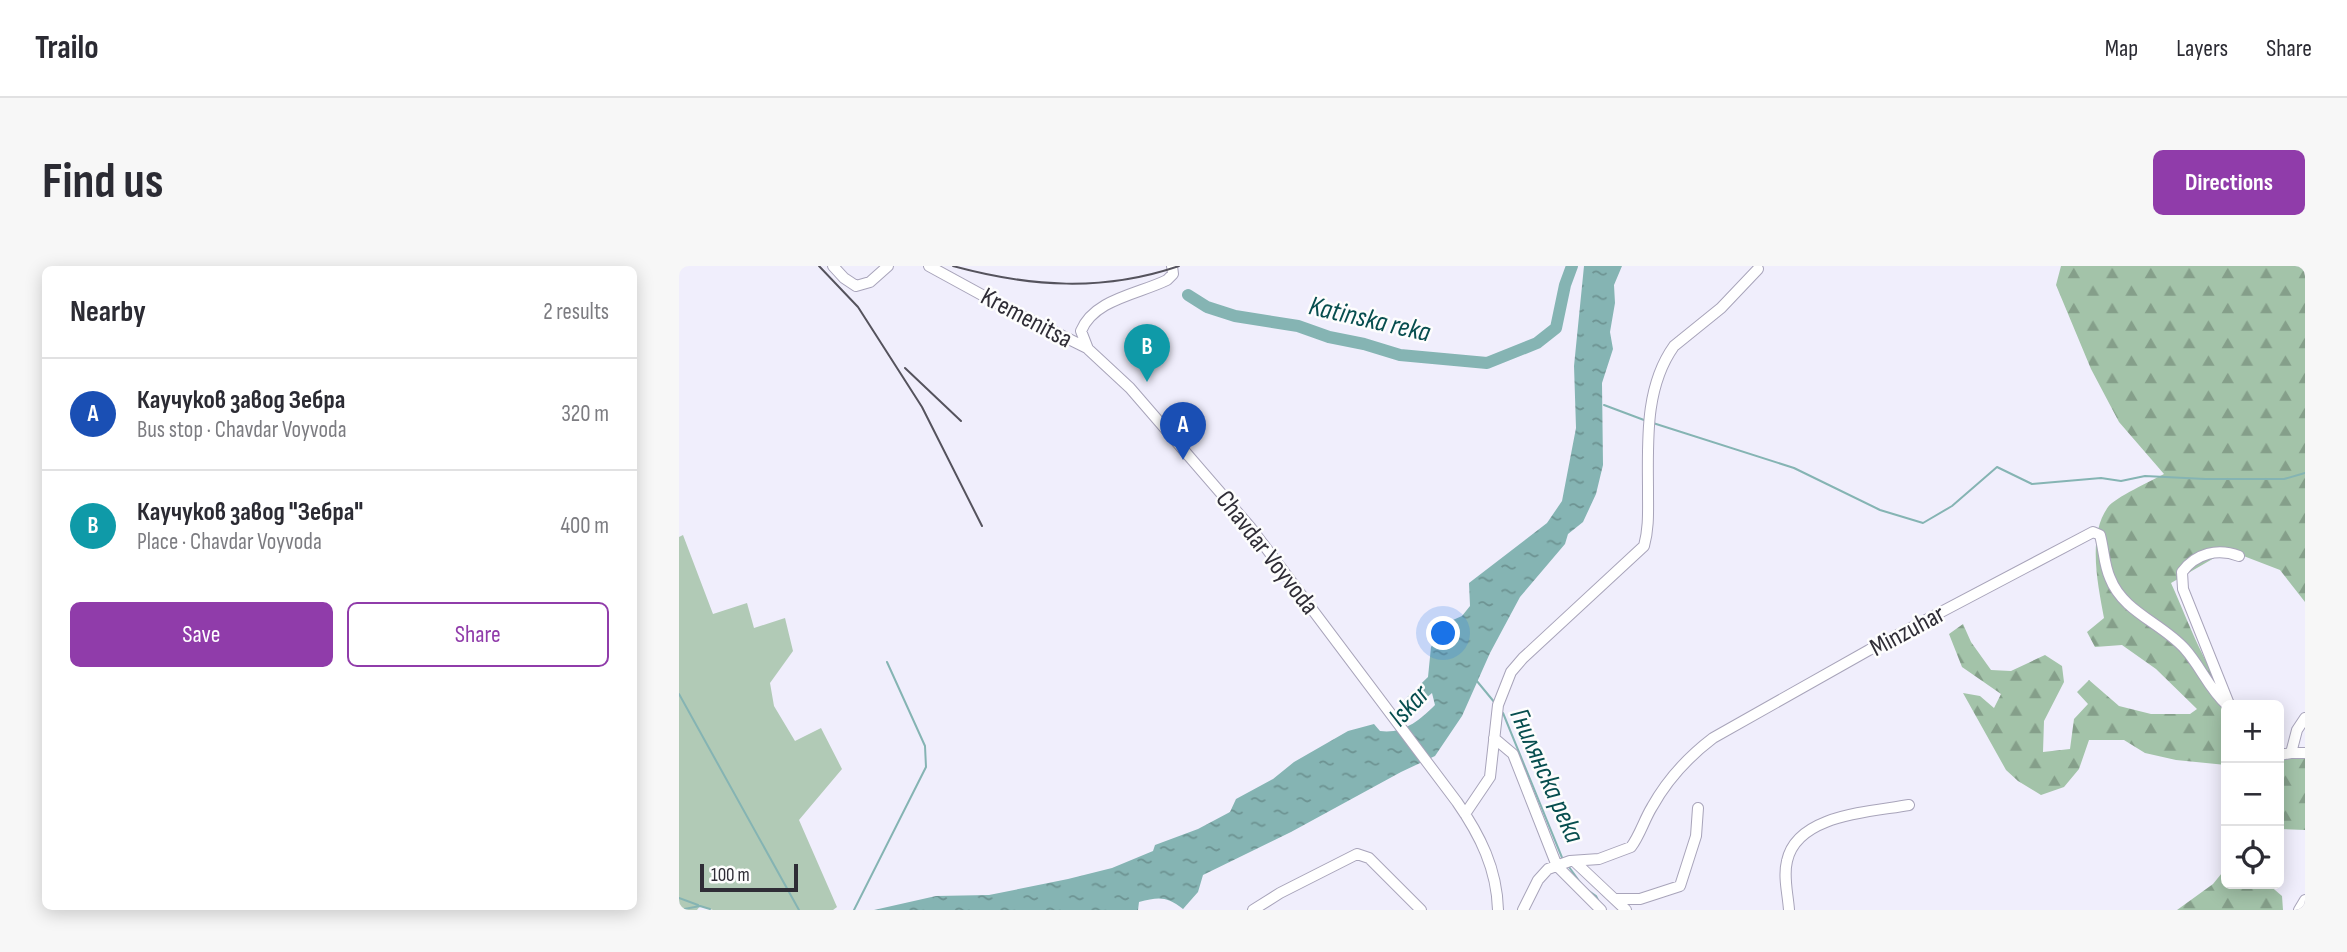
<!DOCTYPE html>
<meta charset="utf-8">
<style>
:root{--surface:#fff;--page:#f7f7f7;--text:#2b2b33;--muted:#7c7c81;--line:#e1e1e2;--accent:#903caa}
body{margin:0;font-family:"Sofia Sans Condensed",sans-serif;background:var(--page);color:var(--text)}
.controls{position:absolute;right:21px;bottom:21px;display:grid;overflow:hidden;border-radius:10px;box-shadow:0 4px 18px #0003}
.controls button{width:63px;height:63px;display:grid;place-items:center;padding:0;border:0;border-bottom:2px solid var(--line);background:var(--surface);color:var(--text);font:35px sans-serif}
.scale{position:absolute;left:21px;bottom:18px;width:98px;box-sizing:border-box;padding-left:7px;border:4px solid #2f2d36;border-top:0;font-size:19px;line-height:24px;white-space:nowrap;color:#2f2d36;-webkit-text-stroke:5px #fdfdfd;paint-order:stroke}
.you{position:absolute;left:765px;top:368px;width:24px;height:24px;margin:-18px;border:5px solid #fff;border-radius:50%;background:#1a73e8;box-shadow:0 0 0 10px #1a73e833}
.badge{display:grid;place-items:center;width:46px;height:46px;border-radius:50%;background:var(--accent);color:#fff;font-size:23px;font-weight:700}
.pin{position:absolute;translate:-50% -58px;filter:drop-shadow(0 2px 4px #0008)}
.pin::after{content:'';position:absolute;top:37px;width:24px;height:21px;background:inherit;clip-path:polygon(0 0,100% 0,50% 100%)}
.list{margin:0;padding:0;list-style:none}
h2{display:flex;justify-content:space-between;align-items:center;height:91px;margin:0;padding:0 28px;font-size:30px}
h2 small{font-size:23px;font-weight:400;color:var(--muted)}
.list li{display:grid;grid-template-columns:46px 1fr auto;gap:21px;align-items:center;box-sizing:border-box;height:112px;padding:0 28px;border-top:2px solid var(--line)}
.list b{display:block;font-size:26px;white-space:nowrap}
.list p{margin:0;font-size:23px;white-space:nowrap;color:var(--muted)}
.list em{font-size:23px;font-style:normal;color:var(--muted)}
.actions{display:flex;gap:14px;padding:21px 28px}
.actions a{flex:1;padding:16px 0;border:2px solid var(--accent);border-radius:10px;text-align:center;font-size:24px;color:var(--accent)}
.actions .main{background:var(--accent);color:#fff}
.icon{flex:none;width:38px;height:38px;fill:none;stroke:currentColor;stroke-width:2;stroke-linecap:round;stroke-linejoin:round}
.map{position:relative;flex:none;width:1626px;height:644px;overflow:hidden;border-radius:10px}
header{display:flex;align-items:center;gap:42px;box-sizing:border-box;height:98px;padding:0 35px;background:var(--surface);border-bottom:2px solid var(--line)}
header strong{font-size:33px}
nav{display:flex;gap:38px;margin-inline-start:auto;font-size:24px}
.intro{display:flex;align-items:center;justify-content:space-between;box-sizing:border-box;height:168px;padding:0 42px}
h1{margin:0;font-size:49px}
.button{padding:18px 32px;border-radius:10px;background:var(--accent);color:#fff;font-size:24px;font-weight:700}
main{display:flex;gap:42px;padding:0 42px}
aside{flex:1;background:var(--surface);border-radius:10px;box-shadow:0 4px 18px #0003}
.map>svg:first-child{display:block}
</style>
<header>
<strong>Trailo</strong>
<nav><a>Map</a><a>Layers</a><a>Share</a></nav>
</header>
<div class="intro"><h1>Find us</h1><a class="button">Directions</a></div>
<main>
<aside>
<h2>Nearby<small>2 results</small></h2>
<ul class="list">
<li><span class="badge" style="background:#1a4fb4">A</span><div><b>Каучуков завод Зебра</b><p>Bus stop · Chavdar Voyvoda</p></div><em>320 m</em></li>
<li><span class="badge" style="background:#0f9aa8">B</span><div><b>Каучуков завод &quot;Зебра&quot;</b><p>Place · Chavdar Voyvoda</p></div><em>400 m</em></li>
</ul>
<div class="actions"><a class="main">Save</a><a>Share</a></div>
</aside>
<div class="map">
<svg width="1626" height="644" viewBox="0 0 1626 644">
<defs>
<pattern id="forest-firs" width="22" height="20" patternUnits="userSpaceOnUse" patternTransform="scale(1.75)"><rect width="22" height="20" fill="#a3c3a9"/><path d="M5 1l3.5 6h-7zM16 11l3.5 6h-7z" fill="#859f8a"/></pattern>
<pattern id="water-ripples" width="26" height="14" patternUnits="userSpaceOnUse" patternTransform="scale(1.75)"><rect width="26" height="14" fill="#85b4b3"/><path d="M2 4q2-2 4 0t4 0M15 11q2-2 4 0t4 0" fill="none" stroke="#6d9392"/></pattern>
</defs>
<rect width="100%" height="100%" fill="#f0eefc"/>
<path fill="#b1cab6" d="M 4,269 L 34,348 L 68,337 L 75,362 L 106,352 L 114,385 L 91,417 L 95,440 L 116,475 L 142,462 L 163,503 L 120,554 L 158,641 L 154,644 L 34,644 L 21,640 L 18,644 L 0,644 L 0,271 Z"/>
<path fill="url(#forest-firs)" d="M 1382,0 L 1626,0 L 1626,336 L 1601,304 L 1549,284 L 1492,317 C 1510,356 1527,410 1560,439 L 1547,439 L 1547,499 L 1497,494 L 1466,487 L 1445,474 L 1410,474 L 1400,503 L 1385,521 L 1362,529 L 1339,515 L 1327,504 L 1284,427 L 1301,430 L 1315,442 L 1322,428 L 1283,401 L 1270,368 L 1284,358 L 1292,376 L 1312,404 L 1332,405 L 1366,389 L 1383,400 L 1385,416 L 1365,455 L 1364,486 L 1391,483 L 1395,453 L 1409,438 L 1398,426 L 1410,414 L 1440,440 L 1472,448 L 1511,448 L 1518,443 L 1477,403 L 1443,379 L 1416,381 L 1408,366 L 1425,352 C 1419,319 1408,270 1429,241 C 1435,232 1474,214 1485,208 L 1440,156 L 1412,103 L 1377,19 Z
M 1626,484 L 1626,564 L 1600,563 L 1600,487 Z
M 1547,602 L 1547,618 L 1589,618 L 1603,630 L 1604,644 L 1498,644 L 1534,618 Z"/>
<path fill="url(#water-ripples)" d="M 905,0 L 943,0 L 935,19 L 936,37 L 931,66 L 934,83 L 923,117 L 924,199 L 917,228 L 904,256 L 889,268 L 886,278 L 841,331 L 811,387 L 783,450 L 756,490 L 722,506 L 612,566 L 524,609 L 519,626 L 504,643 C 487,630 480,631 460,636 L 459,644 L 195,644 L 257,630 L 310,629 L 389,613 L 433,602 L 474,585 L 476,579 L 519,563 L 551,546 L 557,533 L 594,513 L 615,496 L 669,465 L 695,458 L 701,465 C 724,468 740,455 756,439 L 753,427 L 738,440 L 721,438 L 749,411 L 752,381 L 767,357 L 783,350 L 791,340 L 790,317 L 868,257 L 883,235 L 897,162 L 895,100 Z"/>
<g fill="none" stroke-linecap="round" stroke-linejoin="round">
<path stroke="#85b4b3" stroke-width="2" d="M 925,139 L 965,154
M 974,157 L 1115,202 L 1201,244 L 1244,257 L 1273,240 L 1318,201 L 1353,218 L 1422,212 L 1442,215 L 1466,210 L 1526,213 L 1605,213 L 1626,207
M 797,414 L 816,437
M 0,428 L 120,644
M 824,447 L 884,594
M 890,601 L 903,619
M 907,623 L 917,630 L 920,636
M 0,632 L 19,639
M 0,644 L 21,640 L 31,643
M 175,644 L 247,501 L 246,480 L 208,396"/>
<path stroke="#85b4b3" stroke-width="12" d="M 509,29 L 528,41 L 556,50 L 619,60 L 650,71 L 685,78 L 721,89 L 808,97 L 858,77 L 877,62 L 886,19 L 893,0"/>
<defs>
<path id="minor" d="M 154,0 L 165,12 L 177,20 L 191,16 L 209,0
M 250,0 L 325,41 L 408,82
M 493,0 L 494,8 L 488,14 C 460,28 415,33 402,65 L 409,83 L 451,122 L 572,262 L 778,536 C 801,569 818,603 819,644
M 1550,438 L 1504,323 L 1503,306 C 1517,287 1539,282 1560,290
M 815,472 L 834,488 L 878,600 L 922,644
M 1612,487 L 1626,487
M 1600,489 L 1612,487 L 1618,464 L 1626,452
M 786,548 L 811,511 L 819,439 L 832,406 L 844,392 L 965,280 C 970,262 969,245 969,226 C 969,177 965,122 995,80 L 1042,42 L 1079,3
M 895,595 L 947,644
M 936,633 L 961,633 L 1001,620 L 1017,570 L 1019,542
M 574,644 L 601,627 L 678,588 L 690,592 L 742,644
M 844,644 L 859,614 L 869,603 L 891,595 L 920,593 L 952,581 C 961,569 965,554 973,541 C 988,514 1009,491 1034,472 L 1190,384 L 1414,266 L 1421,269 C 1425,284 1425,299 1431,312 C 1444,346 1483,357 1506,383 C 1522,401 1530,423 1548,439
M 1110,644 C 1109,628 1104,611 1108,595 C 1118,548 1192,546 1230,539
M 1620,644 L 1626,634"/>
</defs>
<use href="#minor" stroke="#a8a4ba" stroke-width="12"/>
<use href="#minor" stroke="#fff" stroke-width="10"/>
<path stroke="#55535d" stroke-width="2" d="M 140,0 L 179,41 L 243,141 L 303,260
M 274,0 C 351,21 424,26 500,0
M 226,102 L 282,155"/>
</g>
<g text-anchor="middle" stroke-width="5" stroke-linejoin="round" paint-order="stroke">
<g font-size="26" fill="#2f2d36" stroke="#fdfdfd">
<text transform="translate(348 51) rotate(28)" y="9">Kremenitsa</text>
<text transform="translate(589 286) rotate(52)" y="9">Chavdar Voyvoda</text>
<text transform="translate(1228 364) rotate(-28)" y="9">Minzuhar</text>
</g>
<g font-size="28" font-style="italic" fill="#074e4f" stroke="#fdfdfd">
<text transform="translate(691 52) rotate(13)" y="10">Katinska reka</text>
<text transform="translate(729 439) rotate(-47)" y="10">Iskar</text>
<text transform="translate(869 509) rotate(66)" y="10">Гнилянска река</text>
</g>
</g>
</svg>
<div class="controls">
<button>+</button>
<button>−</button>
<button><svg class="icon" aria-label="locate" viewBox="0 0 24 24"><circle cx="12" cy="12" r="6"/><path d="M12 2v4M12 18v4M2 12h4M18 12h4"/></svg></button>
</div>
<div class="scale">100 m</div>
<div class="you"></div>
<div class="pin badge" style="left:504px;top:194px;background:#1a4fb4">A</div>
<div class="pin badge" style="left:468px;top:116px;background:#0f9aa8">B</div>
</div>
</main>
